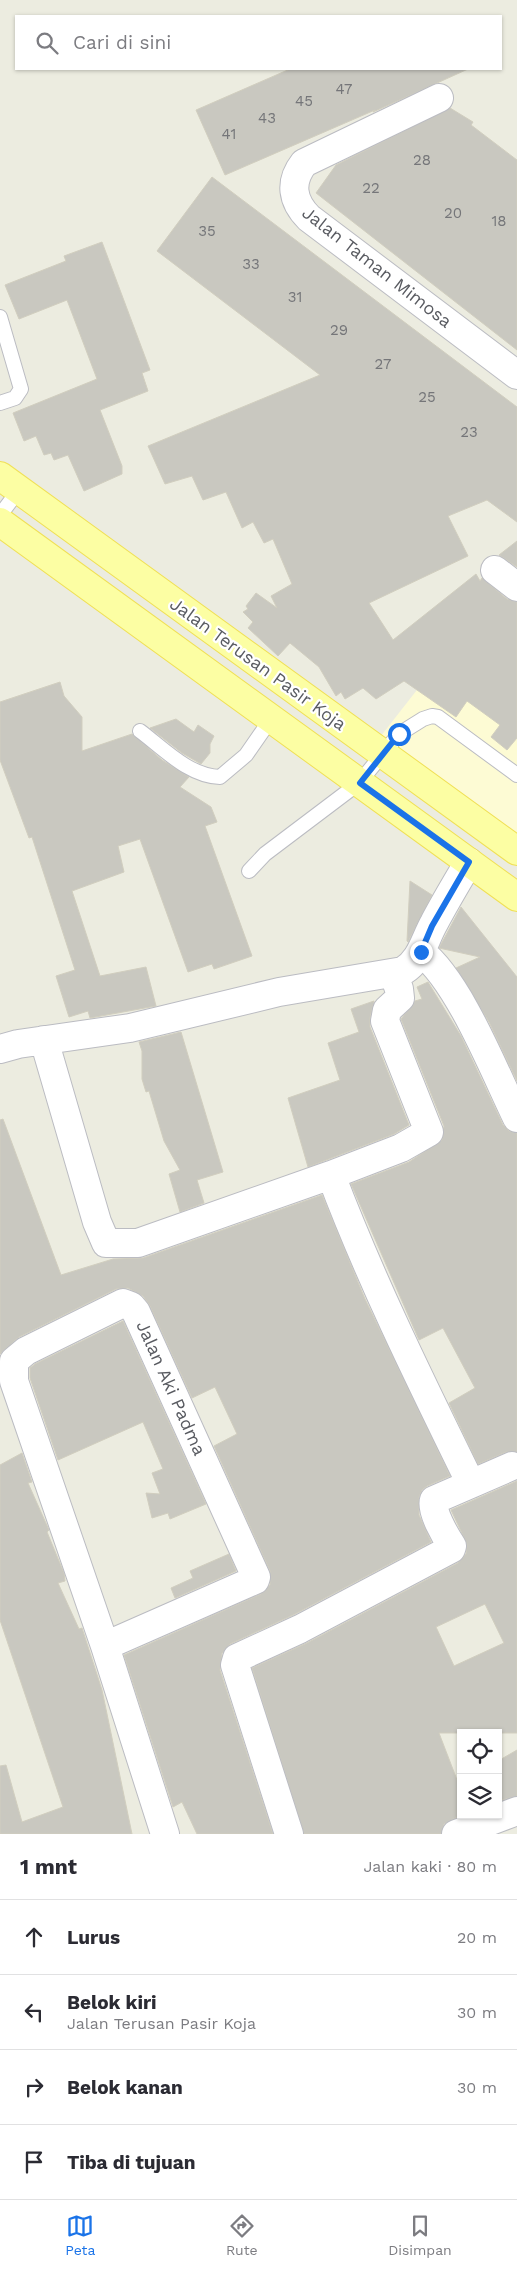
<!DOCTYPE html>
<html lang="id">
<meta charset="utf-8">
<style>
:root{--surface:#fff;--page:#f2f2f3;--text:#2b2b33;--muted:#7c7c81;--line:#e1e1e2;--accent:#1a73e8}
body{margin:0;font-family:"Work Sans",sans-serif;background:var(--page);color:var(--text)}
.controls{position:absolute;right:15px;bottom:15px;display:grid;overflow:hidden;border-radius:0px;box-shadow:0 1px 4px #0004}
.controls button{width:45px;height:45px;display:grid;place-items:center;padding:0;border:0;border-bottom:1px solid var(--line);background:var(--surface);color:var(--text);font:25px sans-serif}
.stop{position:absolute;width:15px;height:15px;margin:-11px;border:4px solid #1a73e8;border-radius:50%;background:#fff}
.stop.end{background:#1a73e8;border-color:#fff;box-shadow:0 1px 5px #0008}
.list{margin:0;padding:0;list-style:none}
h2{display:flex;justify-content:space-between;align-items:center;height:65px;margin:0;padding:0 20px;font-size:21px}
h2 small{font-size:16px;font-weight:400;color:var(--muted)}
.list li{display:grid;grid-template-columns:32px 1fr auto;gap:15px;align-items:center;box-sizing:border-box;height:75px;padding:0 20px;border-top:1px solid var(--line)}
.list b{display:block;font-size:19px;white-space:nowrap}
.list p{margin:0;font-size:16px;white-space:nowrap;color:var(--muted)}
.list em{font-size:16px;font-style:normal;color:var(--muted)}
.icon{flex:none;width:28px;height:28px;fill:none;stroke:currentColor;stroke-width:2;stroke-linecap:round;stroke-linejoin:round}
.map{position:relative;flex:none;width:517px;height:1834px;overflow:hidden}
.search{position:absolute;background:var(--surface);box-shadow:0 1px 4px #0004;left:15px;right:15px;top:15px;height:55px;display:flex;align-items:center;gap:12px;box-sizing:border-box;padding:0 18px;border-radius:0px;color:var(--muted);font-size:19px}
.sheet{height:365px;background:var(--surface)}
nav{display:flex;justify-content:space-around;align-items:center;box-sizing:border-box;height:70px;border-top:1px solid var(--line);background:var(--surface);font-size:14px;color:var(--muted)}
nav a{display:grid;justify-items:center;gap:2px}
nav .on{color:var(--accent)}
.map>svg:first-child{display:block}
</style>
<div class="map">
<svg width="517" height="1834" viewBox="0 0 517 1834">
<rect width="100%" height="100%" fill="#ecece0"/>
<path fill="#fdfbd4" d="M 467,626 L 517,663 L 517,841 L 377,741 Z"/>
<path fill="#c9c8c0" stroke="#d1cebf" fill-rule="evenodd" d="M 290,69 L 468,69 L 373,112 L 375,110 L 225,175 L 196,110 Z
M 450,108 L 473,122 L 471,125 L 517,160 L 517,350 L 316,193 L 336,165 Z
M 212,177 L 517,407 L 517,522 L 487,500 L 448,516 L 468,556 L 369,603 L 393,640 L 476,574 L 480,581 L 482,578 L 507,599 L 517,602 L 517,738 L 507,750 L 491,737 L 500,725 L 467,701 L 456,717 L 404,681 L 376,699 L 363,688 L 345,699 L 341,692 L 336,696 L 319,667 L 290,643 L 278,656 L 248,628 L 253,622 L 243,612 L 248,609 L 246,606 L 256,593 L 277,608 L 271,596 L 292,584 L 273,539 L 264,543 L 253,522 L 242,528 L 226,492 L 203,500 L 192,476 L 165,484 L 148,446 L 320,375 L 157,251 Z
M 102,242 L 150,370 L 142,373 L 148,391 L 100,410 L 122,466 L 122,474 L 84,491 L 68,455 L 54,460 L 51,453 L 44,455 L 36,436 L 24,441 L 13,413 L 97,379 L 67,300 L 19,319 L 5,285 L 66,261 L 64,256 Z
M 517,541 L 517,567 L 499,555 Z
M 60,682 L 64,696 L 82,717 L 82,751 L 132,734 L 162,760 L 189,777 L 180,787 L 211,807 L 217,822 L 205,826 L 252,956 L 214,969 L 212,964 L 188,972 L 140,839 L 118,846 L 124,872 L 72,891 L 100,976 L 146,967 L 156,1006 L 90,1018 L 88,1011 L 69,1017 L 56,976 L 75,970 L 32,837 L 29,838 L 0,760 L 0,702 Z
M 176,719 L 194,732 L 198,725 L 214,736 L 210,744 L 210,753 L 201,764 L 182,753 L 150,728 Z
M 410,881 L 432,895 L 408,942 L 407,941 Z
M 461,907 L 517,977 L 517,1081 L 489,1022 L 456,968 L 480,957 L 439,948 Z
M 428,982 L 461,1036 L 503,1125 L 509,1131 L 517,1133 L 517,1452 L 506,1452 L 478,1464 L 449,1403 L 475,1388 L 443,1328 L 419,1340 L 351,1184 L 409,1162 L 442,1140 L 444,1126 L 401,1019 L 415,1001 L 422,999 L 417,987 Z
M 374,1001 L 370,1018 L 370,1027 L 409,1125 L 394,1134 L 308,1167 L 288,1098 L 340,1080 L 328,1043 L 359,1032 L 351,1009 Z
M 181,1032 L 223,1172 L 197,1180 L 204,1203 L 180,1212 L 169,1174 L 180,1170 L 164,1141 L 149,1091 L 146,1092 L 142,1079 L 142,1051 L 139,1042 Z
M 3,1119 L 61,1275 L 113,1259 L 143,1258 L 322,1195 L 365,1299 L 450,1476 L 427,1486 L 422,1490 L 419,1497 L 419,1515 L 431,1542 L 293,1615 L 230,1644 L 222,1653 L 220,1670 L 273,1834 L 197,1834 L 182,1802 L 173,1807 L 124,1655 L 261,1594 L 270,1585 L 270,1571 L 214,1446 L 237,1434 L 215,1387 L 192,1398 L 150,1306 L 143,1296 L 128,1288 L 116,1289 L 19,1337 L 0,1354 L 0,1120 Z
M 123,1321 L 206,1504 L 170,1519 L 168,1513 L 152,1518 L 146,1493 L 160,1494 L 152,1473 L 163,1469 L 143,1422 L 58,1460 L 30,1378 L 30,1368 L 35,1364 Z
M 22,1453 L 32,1482 L 28,1483 L 49,1530 L 47,1532 L 64,1573 L 65,1581 L 58,1583 L 79,1629 L 82,1628 L 102,1690 L 132,1834 L 0,1834 L 0,1766 L 6,1765 L 22,1822 L 63,1807 L 0,1620 L 0,1465 Z
M 517,1481 L 517,1733 L 439,1733 L 459,1785 L 461,1784 L 461,1815 L 444,1824 L 441,1834 L 304,1834 L 252,1668 L 307,1643 L 458,1563 L 466,1554 L 467,1544 L 451,1510 ZM 485,1604 L 504,1643 L 454,1666 L 436,1627 Z
M 229,1554 L 236,1571 L 175,1598 L 171,1588 L 193,1578 L 190,1571 Z
M 517,1750 L 517,1796 L 498,1801 L 498,1761 Z"/>
<g fill="none" stroke-linecap="round" stroke-linejoin="round">
<defs>
<path id="lane" d="M 0,317 L 21,389 L 15,398 L 0,403
M 0,515 L 19,490
M 140,731 C 164,749 189,776 220,777 L 246,755 L 271,719
M 249,871 L 265,854 L 359,783 L 399,734 L 423,719 L 432,716 L 438,717 L 517,775"/>
<path id="street" d="M 439,98 L 304,163 C 289,182 292,201 309,218 L 517,375
M 495,570 L 517,587
M 421,952 C 459,981 495,1073 517,1118
M 44,1040 L 97,1222 L 106,1243 L 138,1243 L 331,1175 L 401,1148 L 429,1132 L 385,1021 L 387,1010 L 400,998 L 399,989 L 394,975
M 0,1049 L 18,1044 L 130,1028 L 279,992 L 403,971 C 421,960 424,941 434,923 C 445,902 457,882 469,862
M 331,1175 C 371,1281 421,1382 471,1484
M 105,1646 L 255,1580 L 256,1577 L 136,1312 L 131,1306 L 123,1303 L 26,1351 L 14,1361 L 14,1381 L 105,1646 L 165,1834
M 289,1834 L 235,1665 L 237,1658 L 300,1629 L 451,1549 L 452,1546 C 446,1537 430,1510 434,1500 L 512,1466
M 456,1834 L 517,1811"/>
<path id="primary" d="M 0,476 L 517,851
M 0,522 L 517,897"/>
</defs>
<use href="#lane" stroke="#bbbcc2" stroke-width="16"/>
<use href="#street" stroke="#bbbcc2" stroke-width="30"/>
<use href="#primary" stroke="#f0e056" stroke-width="30"/>
<use href="#lane" stroke="#fff" stroke-width="14"/>
<use href="#street" stroke="#fff" stroke-width="28"/>
<use href="#primary" stroke="#fcfea3" stroke-width="28"/>
</g>
<g fill="none" stroke-linecap="round" stroke-linejoin="round">
<path stroke="#1a73e8" stroke-width="6" d="M 399,734 L 360,783 L 469,862 L 432,926 L 421,952"/>
</g>
<g text-anchor="middle" stroke-width="4.5" stroke-linejoin="round" paint-order="stroke">
<g font-size="15" fill="#757679">
<text x="344" y="94">47</text>
<text x="304" y="106">45</text>
<text x="267" y="123">43</text>
<text x="229" y="139">41</text>
<text x="422" y="165">28</text>
<text x="371" y="193">22</text>
<text x="453" y="218">20</text>
<text x="499" y="226">18</text>
<text x="207" y="236">35</text>
<text x="251" y="269">33</text>
<text x="295" y="302">31</text>
<text x="339" y="335">29</text>
<text x="383" y="369">27</text>
<text x="427" y="402">25</text>
<text x="469" y="437">23</text>
</g>
<g font-size="18" fill="#595b61" stroke="#fff">
<text transform="translate(377 267) rotate(38)" y="6">Jalan Taman Mimosa</text>
<text transform="translate(258 664) rotate(36)" y="6">Jalan Terusan Pasir Koja</text>
<text transform="translate(171 1388) rotate(66)" y="6">Jalan Aki Padma</text>
</g>
</g>
</svg>
<div class="controls">
<button><svg class="icon" aria-label="locate" viewBox="0 0 24 24"><circle cx="12" cy="12" r="6"/><path d="M12 2v4M12 18v4M2 12h4M18 12h4"/></svg></button>
<button><svg class="icon" aria-label="layers" viewBox="0 0 24 24"><path d="M12 4l9 5-9 5-9-5zM3 14l9 5 9-5"/></svg></button>
</div>
<div class="stop" style="left:399px;top:734px"></div>
<div class="stop end" style="left:421px;top:952px"></div>
<div class="search"><svg class="icon" aria-label="search" viewBox="0 0 24 24"><circle cx="10" cy="10" r="6"/><path d="M15 15l6 6"/></svg>Cari di sini</div>
</div>
<section class="sheet">
<h2>1 mnt<small>Jalan kaki · 80 m</small></h2>
<ul class="list">
<li><svg class="icon" aria-label="ahead" viewBox="0 0 24 24"><path d="M12 20V5M6 11l6-6 6 6"/></svg><div><b>Lurus</b></div><em>20 m</em></li>
<li><svg class="icon" aria-label="left" viewBox="0 0 24 24"><path d="M17 20v-9H6M10 6l-5 5 5 5"/></svg><div><b>Belok kiri</b><p>Jalan Terusan Pasir Koja</p></div><em>30 m</em></li>
<li><svg class="icon" aria-label="right" viewBox="0 0 24 24"><path d="M7 20v-9h11M14 6l5 5-5 5"/></svg><div><b>Belok kanan</b></div><em>30 m</em></li>
<li><svg class="icon" aria-label="arrive" viewBox="0 0 24 24"><path d="M6 21V4h12l-3 4 3 4H6"/></svg><div><b>Tiba di tujuan</b></div></li>
</ul>
</section>
<nav>
<a class="on"><svg class="icon" aria-label="map" viewBox="0 0 24 24"><path d="M3 6l6-2 6 2 6-2v14l-6 2-6-2-6 2zM9 4v14M15 6v14"/></svg>Peta</a>
<a><svg class="icon" aria-label="directions" viewBox="0 0 24 24"><path d="M12 3l9 9-9 9-9-9zM9 14v-3h6M13 9l2 2-2 2"/></svg>Rute</a>
<a><svg class="icon" aria-label="saved" viewBox="0 0 24 24"><path d="M7 4h10v16l-5-4-5 4z"/></svg>Disimpan</a>
</nav>
